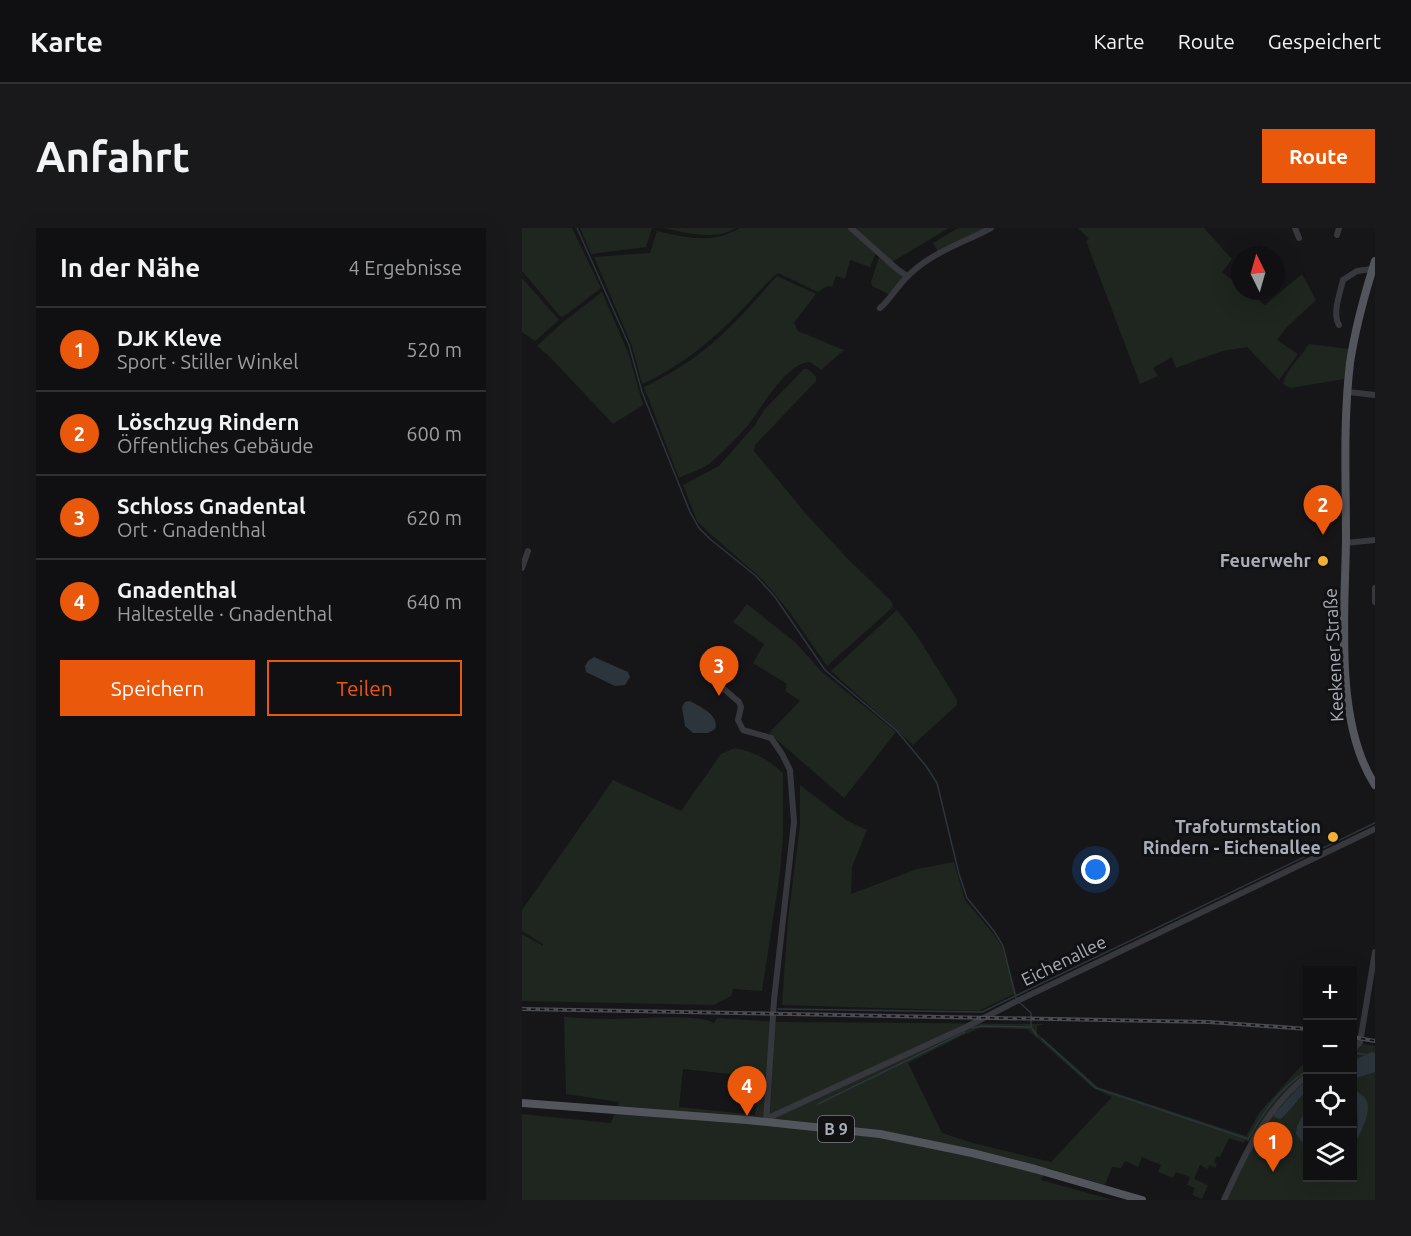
<!DOCTYPE html>
<html lang="de">
<meta charset="utf-8">
<style>
:root{--surface:#101012;--page:#19191b;--text:#f1f3f6;--muted:#9c9d9f;--line:#303032;--accent:#ea580c}
body{margin:0;font-family:Ubuntu,sans-serif;background:var(--page);color:var(--text)}
.controls{position:absolute;right:18px;bottom:18px;display:grid;overflow:hidden;border-radius:0px;box-shadow:0 6px 24px #0002}
.controls button{width:54px;height:54px;display:grid;place-items:center;padding:0;border:0;border-bottom:2px solid var(--line);background:var(--surface);color:var(--text);font:30px sans-serif}
.compass{position:absolute;left:709px;top:18px;width:54px;height:54px;border-radius:50%;background:var(--surface);box-shadow:0 6px 24px #0002;rotate:355deg}
.you{position:absolute;left:574px;top:642px;width:21px;height:21px;margin:-15px;border:4px solid #fff;border-radius:50%;background:#1a73e8;box-shadow:0 0 0 9px #1a73e833}
.badge{display:grid;place-items:center;width:39px;height:39px;border-radius:50%;background:var(--accent);color:#fff;font-size:20px;font-weight:700}
.pin{position:absolute;translate:-50% -50px;filter:drop-shadow(0 2px 3px #0008)}
.pin::after{content:'';position:absolute;top:32px;width:21px;height:18px;background:inherit;clip-path:polygon(0 0,100% 0,50% 100%)}
.list{margin:0;padding:0;list-style:none}
h2{display:flex;justify-content:space-between;align-items:center;height:78px;margin:0;padding:0 24px;font-size:26px}
h2 small{font-size:20px;font-weight:400;color:var(--muted)}
.list li{display:grid;grid-template-columns:39px 1fr auto;gap:18px;align-items:center;box-sizing:border-box;height:84px;padding:0 24px;border-top:2px solid var(--line)}
.list b{display:block;font-size:22px;white-space:nowrap}
.list p{margin:0;font-size:20px;white-space:nowrap;color:var(--muted)}
.list em{font-size:20px;font-style:normal;color:var(--muted)}
.actions{display:flex;gap:12px;padding:18px 24px}
.actions a{flex:1;padding:14px 0;border:2px solid var(--accent);border-radius:0px;text-align:center;font-size:21px;color:var(--accent)}
.actions .main{background:var(--accent);color:#fff}
.icon{flex:none;width:33px;height:33px;fill:none;stroke:currentColor;stroke-width:2;stroke-linecap:round;stroke-linejoin:round}
.map{position:relative;flex:none;width:853px;height:972px;overflow:hidden;border-radius:0px}
header{display:flex;align-items:center;gap:36px;box-sizing:border-box;height:84px;padding:0 30px;background:var(--surface);border-bottom:2px solid var(--line)}
header strong{font-size:28px}
nav{display:flex;gap:33px;margin-inline-start:auto;font-size:21px}
.intro{display:flex;align-items:center;justify-content:space-between;box-sizing:border-box;height:144px;padding:0 36px}
h1{margin:0;font-size:42px}
.button{padding:15px 27px;border-radius:0px;background:var(--accent);color:#fff;font-size:21px;font-weight:700}
main{display:flex;gap:36px;padding:0 36px}
aside{flex:1;background:var(--surface);border-radius:0px;box-shadow:0 6px 24px #0002}
.map>svg:first-child{display:block}
</style>
<header>
<strong>Karte</strong>
<nav><a>Karte</a><a>Route</a><a>Gespeichert</a></nav>
</header>
<div class="intro"><h1>Anfahrt</h1><a class="button">Route</a></div>
<main>
<aside>
<h2>In der Nähe<small>4 Ergebnisse</small></h2>
<ul class="list">
<li><span class="badge">1</span><div><b>DJK Kleve</b><p>Sport · Stiller Winkel</p></div><em>520 m</em></li>
<li><span class="badge">2</span><div><b>Löschzug Rindern</b><p>Öffentliches Gebäude</p></div><em>600 m</em></li>
<li><span class="badge">3</span><div><b>Schloss Gnadental</b><p>Ort · Gnadenthal</p></div><em>620 m</em></li>
<li><span class="badge">4</span><div><b>Gnadenthal</b><p>Haltestelle · Gnadenthal</p></div><em>640 m</em></li>
</ul>
<div class="actions"><a class="main">Speichern</a><a>Teilen</a></div>
</aside>
<div class="map">
<svg width="853" height="972" viewBox="0 0 853 972">
<rect width="100%" height="100%" fill="#161618"/>
<path fill="#1e261f" fill-rule="evenodd" d="M 0,0 L 50,0 L 79,60 L 45,86 L 40,89 L 37,87 L 0,43 Z
M 58,0 L 130,0 L 124,19 L 69,26 Z
M 142,0 L 214,0 C 194,13 164,5 142,0 Z
M 218,0 L 326,0 L 354,25 L 348,39 L 328,32 L 323,51 L 314,48 L 310,59 L 305,58 L 296,64 L 256,45 C 240,58 228,74 214,88 C 186,116 156,140 120,156 L 110,118 L 72,29 L 128,25 L 135,3 C 165,10 191,16 218,0 Z
M 330,0 L 427,0 L 370,34 Z
M 436,0 L 464,0 L 416,24 L 411,15 Z
M 556,0 L 682,0 L 710,31 L 700,44 L 718,58 L 718,63 L 725,63 L 743,77 L 780,46 L 794,72 L 765,99 L 755,112 L 776,126 L 757,152 L 725,119 L 700,123 L 654,140 L 650,129 L 631,140 L 636,148 L 618,156 L 564,13 L 567,11 Z
M 357,29 L 382,48 L 368,67 L 350,58 L 349,54 Z
M 255,48 L 294,66 L 272,95 L 276,103 L 322,122 L 299,142 L 288,134 C 264,135 241,178 227,196 C 218,207 198,227 187,236 C 179,242 166,245 157,250 L 122,159 C 153,144 182,125 207,100 C 224,84 239,65 255,48 Z
M 0,50 L 37,92 L 13,113 L 0,104 Z
M 80,64 L 107,127 L 121,177 L 91,196 L 28,129 L 15,118 L 41,94 Z
M 787,116 L 827,121 L 822,151 L 768,160 L 761,156 C 765,140 779,129 787,116 Z
M 282,141 L 286,141 L 294,149 L 294,153 L 233,217 L 232,223 L 285,287 L 325,330 L 370,374 L 371,379 L 305,438 L 266,382 L 240,351 L 185,303 L 175,293 L 161,257 L 197,238 L 233,197 L 242,182 Z
M 225,376 L 273,414 L 299,443 L 374,504 L 322,570 L 247,505 L 278,473 L 263,463 L 265,456 L 231,435 L 242,416 L 211,394 Z
M 375,382 L 396,409 L 435,472 L 435,477 L 391,517 L 309,443 Z
M 213,520 C 231,523 247,532 261,545 L 261,608 L 258,645 L 240,763 L 211,761 L 209,768 L 192,777 L 0,773 L 0,706 L 21,718 L 21,716 L 0,703 L 0,682 L 91,552 L 159,583 L 199,526 Z
M 278,557 L 324,592 L 345,602 L 330,639 L 329,666 L 395,641 L 432,634 L 443,672 L 470,704 L 480,719 L 494,765 L 457,783 L 260,777 L 266,691 L 278,597 Z
M 42,789 C 57,790 73,791 89,791 C 109,791 179,785 192,795 L 195,790 L 260,794 L 523,796 L 515,798 L 515,805 L 576,859 L 724,908 L 737,885 L 779,838 L 785,835 L 786,950 L 830,950 L 830,818 L 836,815 L 853,818 L 853,972 L 705,972 L 730,917 L 724,912 L 721,915 L 707,910 L 698,929 L 695,928 L 692,934 L 695,936 L 693,940 L 688,937 L 685,941 L 678,937 L 672,951 L 686,957 L 680,971 L 670,967 L 673,960 L 665,957 L 668,949 L 654,944 L 651,950 L 636,944 L 639,937 L 620,929 L 616,939 L 603,933 L 599,940 L 590,939 L 583,957 L 525,940 L 519,952 L 591,972 L 0,972 L 0,886 L 89,895 L 97,874 L 44,866 ZM 459,800 L 505,801 L 570,859 L 590,869 L 529,934 L 451,915 L 420,905 L 386,835 L 441,807 ZM 161,841 L 237,849 L 233,887 L 157,879 Z"/>
<path fill="#2c353c" d="M 72,429 L 106,444 L 108,449 L 103,457 L 93,458 L 64,444 L 63,438 L 66,433 Z
M 168,473 C 178,479 198,487 193,501 L 186,505 L 171,505 L 163,498 L 160,479 L 163,474 Z
M 850,824 L 853,825 L 853,844 L 831,851 L 831,833 Z
M 785,853 L 785,862 C 776,871 768,883 759,891 L 752,889 L 752,886 L 777,859 Z
M 831,861 C 836,864 843,868 845,874 C 849,884 838,909 831,916 L 831,906 L 836,900 L 835,879 L 831,871 Z
M 785,879 L 785,916 L 779,913 L 774,906 L 775,898 Z"/>
<g fill="none" stroke-linecap="round" stroke-linejoin="round">
<path stroke="#2c353c" stroke-width="1.5" d="M 55,0 L 107,117 L 120,164 L 168,284 L 177,300 L 188,311 L 234,348 L 253,369 L 303,442 L 375,503 L 404,538 L 415,555 L 437,646 L 445,670 L 472,703 L 481,718 L 494,770
M 497,774 L 509,785 L 509,799 L 515,808
M 256,781 L 460,784 L 853,595
M 450,800 L 459,798 L 509,799
M 520,811 L 574,860 L 726,911 C 742,883 758,860 786,842
M 834,825 L 846,827
M 296,876 L 443,804"/>
<path stroke="#37383d" stroke-width="6" d="M 329,0 L 375,41 L 385,48
M 773,0 L 777,10
M 815,7 L 817,0
M 358,80 C 369,71 375,58 386,48 C 408,25 441,15 469,0
M 817,97 C 810,86 818,65 821,52 L 835,43 L 850,41
M 826,164 L 853,167
M 824,315 L 853,312
M 0,340 L 6,323
M 853,360 L 853,374
M 188,449 L 217,474 L 219,479 L 216,492 L 221,502 L 249,510 L 260,526 L 268,542 L 272,594 L 252,772 L 244,894
M 830,823 L 838,814 L 853,724
M 244,891 L 444,799 L 495,773 L 853,601
M 702,972 C 723,925 745,879 786,847"/>
<path stroke="#53555c" stroke-width="8" d="M 853,33 C 843,65 833,101 828,135 C 821,193 824,253 824,312 C 823,386 812,494 853,557
M 0,875 L 225,892 L 358,906 L 450,925 L 513,941 L 620,972"/>
<defs>
<path id="rail" d="M 0,781 L 687,794 L 786,801
M 830,809 L 853,813"/>
</defs>
<use href="#rail" stroke="#4a4c52" stroke-width="4"/>
<use href="#rail" stroke="#111113" stroke-width="1.5" stroke-dasharray="4.5" stroke-linecap="butt"/>
</g>
<g fill="#f2b134" stroke="#111113" stroke-width="2">
<circle cx="801" cy="333" r="6"/>
<circle cx="811" cy="609" r="6"/>
</g>
<g text-anchor="middle" stroke-width="6" stroke-linejoin="round" paint-order="stroke">
<rect fill="#111113" stroke="#7b7e86" stroke-width="1.5" x="296" y="888" width="36" height="26" rx="4.5"/>
<g font-size="16" font-weight="bold" fill="#a8adb8">
<text x="314" y="907">B 9</text>
</g>
<g font-size="18" font-weight="bold" fill="#a8adb8" stroke="#111113" text-anchor="end">
<text x="789" y="339">Feuerwehr</text>
<text x="799" y="605">Trafoturmstation<tspan x="799" dy="21">Rindern - Eichenallee</tspan></text>
</g>
<g font-size="18" fill="#a8adb8" stroke="#111113">
<text transform="translate(812 427) rotate(-93)" y="6">Keekener Straße</text>
<text transform="translate(542 733) rotate(-26)" y="6">Eichenallee</text>
</g>
</g>
</svg>
<div class="controls">
<button>+</button>
<button>−</button>
<button><svg class="icon" aria-label="locate" viewBox="0 0 24 24"><circle cx="12" cy="12" r="6"/><path d="M12 2v4M12 18v4M2 12h4M18 12h4"/></svg></button>
<button><svg class="icon" aria-label="layers" viewBox="0 0 24 24"><path d="M12 4l9 5-9 5-9-5zM3 14l9 5 9-5"/></svg></button>
</div>
<svg class="compass" viewBox="-18 -18 36 36"><path d="M0-13l5 13h-10z" fill="#e53935"/><path d="M0 13l5-13h-10z" fill="#9c9d9f"/></svg>
<div class="you"></div>
<div class="pin badge" style="left:751px;top:944px">1</div>
<div class="pin badge" style="left:801px;top:307px">2</div>
<div class="pin badge" style="left:197px;top:468px">3</div>
<div class="pin badge" style="left:225px;top:888px">4</div>
</div>
</main>
